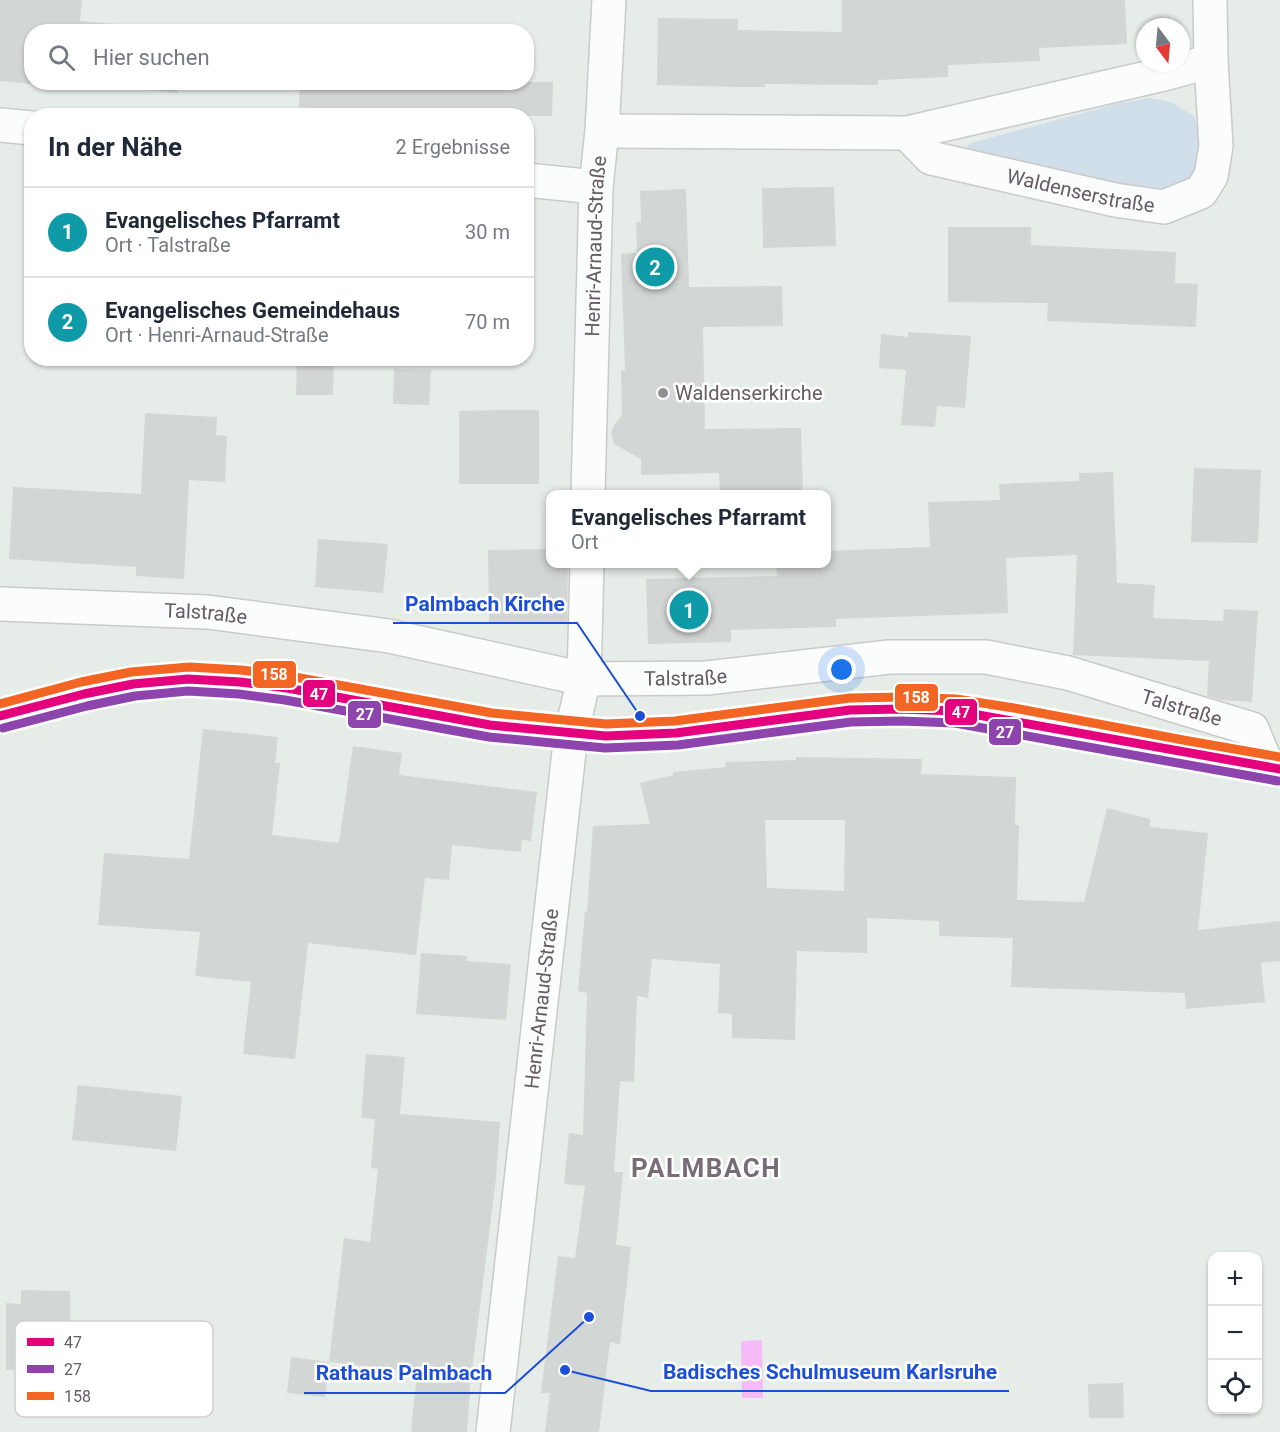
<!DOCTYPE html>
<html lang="de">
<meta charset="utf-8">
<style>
:root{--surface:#fff;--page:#f2f2f3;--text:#1f2937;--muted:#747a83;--line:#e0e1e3;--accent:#111827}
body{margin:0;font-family:Roboto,sans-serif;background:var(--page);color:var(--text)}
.controls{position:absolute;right:18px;bottom:18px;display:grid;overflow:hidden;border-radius:12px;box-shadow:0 2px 4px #0004}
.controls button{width:54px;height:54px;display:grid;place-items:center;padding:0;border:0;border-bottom:2px solid var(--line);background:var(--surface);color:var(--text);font:30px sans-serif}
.compass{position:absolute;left:1136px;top:18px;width:54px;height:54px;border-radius:50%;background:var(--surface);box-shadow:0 2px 4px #0004;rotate:164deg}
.you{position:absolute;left:842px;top:670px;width:21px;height:21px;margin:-15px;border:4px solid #fff;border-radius:50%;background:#1a73e8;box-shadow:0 0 0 9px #1a73e833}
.badge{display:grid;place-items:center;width:39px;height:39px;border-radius:50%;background:var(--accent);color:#fff;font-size:20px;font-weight:700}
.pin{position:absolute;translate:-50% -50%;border:3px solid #fff;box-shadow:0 2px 6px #0006}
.popup{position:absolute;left:546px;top:490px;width:285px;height:78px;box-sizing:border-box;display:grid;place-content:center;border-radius:12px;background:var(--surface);filter:drop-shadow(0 2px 4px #0005);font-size:20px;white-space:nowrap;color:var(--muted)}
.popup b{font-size:22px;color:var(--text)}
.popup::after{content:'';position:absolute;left:50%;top:100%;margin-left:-12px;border:12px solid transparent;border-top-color:var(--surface)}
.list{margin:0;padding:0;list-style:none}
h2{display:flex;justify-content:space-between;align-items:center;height:78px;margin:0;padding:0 24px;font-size:26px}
h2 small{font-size:20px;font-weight:400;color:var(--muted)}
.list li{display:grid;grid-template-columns:39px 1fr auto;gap:18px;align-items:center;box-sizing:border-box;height:90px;padding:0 24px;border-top:2px solid var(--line)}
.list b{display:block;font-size:22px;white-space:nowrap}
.list p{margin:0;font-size:20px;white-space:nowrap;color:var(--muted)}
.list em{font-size:20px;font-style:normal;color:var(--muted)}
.icon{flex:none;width:33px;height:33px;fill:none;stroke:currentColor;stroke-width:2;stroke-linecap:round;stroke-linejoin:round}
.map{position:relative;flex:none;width:1280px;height:1432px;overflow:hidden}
.search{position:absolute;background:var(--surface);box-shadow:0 2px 4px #0004;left:24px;top:24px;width:510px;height:66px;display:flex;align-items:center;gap:15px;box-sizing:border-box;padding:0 21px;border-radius:24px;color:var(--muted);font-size:22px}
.panel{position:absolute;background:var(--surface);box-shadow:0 2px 4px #0004;left:24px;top:108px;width:510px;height:258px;border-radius:24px}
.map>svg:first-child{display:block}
</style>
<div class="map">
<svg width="1280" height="1432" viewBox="0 0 1280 1432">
<rect width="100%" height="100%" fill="#e6ede8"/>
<path fill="#cfdee9" d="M 1150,98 L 1171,102 L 1194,116 L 1203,135 L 1205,152 L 1188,183 L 1168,189 L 1130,185 L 1017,163 L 977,153 L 967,147 L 971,143 L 1116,104 Z"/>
<path fill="#f7baf8" d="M 762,1340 L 763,1398 L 742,1398 L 741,1341 Z"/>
<path fill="#d2d6d4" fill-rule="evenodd" d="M 0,0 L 82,0 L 80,21 L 183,30 L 183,32 L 32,32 L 32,82 L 54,82 L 53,86 L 0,81 Z
M 842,0 L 1125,0 L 1127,44 L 1039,48 L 1040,61 L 948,65 L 948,77 L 878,80 L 878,85 L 765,84 L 765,87 L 737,87 L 657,85 L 658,18 L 738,19 L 738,30 L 842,32 Z
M 60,82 L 179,82 L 178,93 Z
M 300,82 L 553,82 L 552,116 L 398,116 L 299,107 Z
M 834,187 L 836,246 L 763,248 L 762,188 Z
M 686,189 L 689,287 L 782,286 L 783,326 L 703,327 L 705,429 L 801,428 L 803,495 L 720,495 L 719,473 L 641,475 L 641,459 L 614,444 L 611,433 L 614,425 L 622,415 L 621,370 L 625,370 L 621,254 L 637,253 L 636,222 L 641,222 L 640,191 Z
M 948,227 L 1031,227 L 1031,245 L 1176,252 L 1175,283 L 1198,284 L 1196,327 L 1047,321 L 1048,303 L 948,302 Z
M 908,332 L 971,336 L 965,408 L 937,406 L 935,427 L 901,425 L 906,370 L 879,368 L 881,334 L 908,337 Z
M 297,359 L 334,359 L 333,395 L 296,395 Z
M 394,369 L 431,370 L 429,405 L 393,404 Z
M 498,410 L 539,410 L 539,484 L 459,484 L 459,411 Z
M 145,413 L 217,417 L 216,435 L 227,436 L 225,482 L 189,480 L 184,579 L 136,576 L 136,567 L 9,559 L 13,487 L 141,494 Z
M 1194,468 L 1261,470 L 1258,543 L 1191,542 Z
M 1113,472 L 1117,583 L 1155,585 L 1153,618 L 1223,621 L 1224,609 L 1258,611 L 1252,702 L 1221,700 L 1207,696 L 1209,661 L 1073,655 L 1077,555 L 1006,558 L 1008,613 L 836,619 L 836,627 L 731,630 L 731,642 L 648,644 L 646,579 L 777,576 L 776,564 L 827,564 L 827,551 L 930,547 L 928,502 L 1000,500 L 999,484 L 1079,481 L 1079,473 Z
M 318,539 L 388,544 L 383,593 L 315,587 Z
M 551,549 L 551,564 L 568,564 L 567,623 L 489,623 L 488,550 Z
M 203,729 L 278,737 L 275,763 L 280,763 L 272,835 L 339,843 L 353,746 L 402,753 L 399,775 L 537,792 L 531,841 L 522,840 L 521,852 L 452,845 L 449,880 L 425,878 L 416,955 L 308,943 L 295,1059 L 243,1054 L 251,982 L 195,976 L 200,932 L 98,925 L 104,853 L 189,859 Z
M 796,757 L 922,759 L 921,774 L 1016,777 L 1015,825 L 1019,825 L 1017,900 L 1084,902 L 1107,808 L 1150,819 L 1150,827 L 1208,833 L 1198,930 L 1280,921 L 1280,961 L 1261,963 L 1265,1002 L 1186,1009 L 1185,993 L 1011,987 L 1013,938 L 939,936 L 939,921 L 867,918 L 867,953 L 797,951 L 795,1040 L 732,1038 L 732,1014 L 718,1013 L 720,964 L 652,959 L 648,998 L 637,996 L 634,1082 L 620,1081 L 614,1172 L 623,1172 L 616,1245 L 631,1247 L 620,1344 L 610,1342 L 599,1432 L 545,1432 L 550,1393 L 541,1393 L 558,1256 L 575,1258 L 585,1186 L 564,1184 L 569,1133 L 583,1135 L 587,993 L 578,991 L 585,911 L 587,912 L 593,826 L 650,824 L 640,783 L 673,775 L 673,772 L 726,767 L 725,762 L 796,760 ZM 765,820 L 845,820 L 844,891 L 767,888 Z
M 421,953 L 467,956 L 466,961 L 511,964 L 506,1020 L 416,1014 Z
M 366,1054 L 405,1057 L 400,1114 L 500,1122 L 496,1178 L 469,1394 L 470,1394 L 467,1432 L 411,1432 L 417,1372 L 329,1362 L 344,1238 L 370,1242 L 378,1169 L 371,1168 L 375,1119 L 361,1118 Z
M 78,1085 L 182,1096 L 176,1151 L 72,1140 Z
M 21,1290 L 70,1291 L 70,1370 L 6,1370 L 6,1303 L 21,1304 Z
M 291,1357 L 329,1362 L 325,1397 L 287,1393 Z
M 1123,1383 L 1124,1418 L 1089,1418 L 1088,1384 Z"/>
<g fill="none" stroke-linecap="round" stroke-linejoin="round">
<defs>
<g id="street">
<path d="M 0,125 L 32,128"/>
<path d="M 602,131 L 907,133 L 1164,74 L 1211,61"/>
<path id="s1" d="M 907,133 L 931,158 L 1115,200 L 1164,207 L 1201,192 L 1211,176 L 1216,146 L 1211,61 L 1210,0"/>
<path d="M 526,180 L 596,187"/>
<path id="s2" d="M 588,494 L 596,187 L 602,131 L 609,0"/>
<path id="s3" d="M 0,604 L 208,612 L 389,636 L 584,679 L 707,678 L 889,657 L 986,657 L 1068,673 L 1252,729 L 1268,768"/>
<path id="s4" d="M 493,1432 L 571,734 L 584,679 L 587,564"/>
</g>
<path id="secondary" d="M 0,716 L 84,694 L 133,684 L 188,679 L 240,682 L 287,688 L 490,725 L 533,730 L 606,736 L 676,733 L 850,710 L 901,709 L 956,711 L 1012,720 L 1181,752 L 1280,769"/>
</defs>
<use href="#street" stroke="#cacaca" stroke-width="36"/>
<use href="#secondary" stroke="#c9c9c9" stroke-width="36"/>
<use href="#street" stroke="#fbfcfc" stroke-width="33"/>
<use href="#secondary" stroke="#fbfcfc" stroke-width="33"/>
<defs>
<path id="bus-1" d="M 0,716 L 84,694 L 133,684 L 188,679 L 240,682 L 287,688 L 490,725 L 606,736 L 676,733 L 850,710 L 901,709 L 956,711 L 1280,769"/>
<path id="bus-2" d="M 3,728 L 87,706 L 135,696 L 188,691 L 239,694 L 285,700 L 489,737 L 605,748 L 678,745 L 851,722 L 901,721 L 955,723 L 1278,781"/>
<path id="bus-3" d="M 0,704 L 81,682 L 131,672 L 189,667 L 241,670 L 289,676 L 492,713 L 606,724 L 675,721 L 850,698 L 901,697 L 956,699 L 1014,708 L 1183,740 L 1280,757"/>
</defs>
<use href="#bus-1" stroke="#fff" stroke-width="14"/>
<use href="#bus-2" stroke="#fff" stroke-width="14"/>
<use href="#bus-3" stroke="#fff" stroke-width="14"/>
<use href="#bus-1" stroke="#e5007d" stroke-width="9"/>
<use href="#bus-2" stroke="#8e44ad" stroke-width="9"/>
<use href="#bus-3" stroke="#f26522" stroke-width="9"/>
</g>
<circle fill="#938e92" stroke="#fff" stroke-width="2" cx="663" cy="393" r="6"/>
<g text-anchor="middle" stroke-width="5" stroke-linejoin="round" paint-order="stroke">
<g font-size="20" fill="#665b64" stroke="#fff">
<text dy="7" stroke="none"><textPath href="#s1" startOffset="188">Waldenserstraße</textPath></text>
<text dy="7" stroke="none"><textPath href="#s2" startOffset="248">Henri-Arnaud-Straße</textPath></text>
<text dy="7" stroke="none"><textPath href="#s3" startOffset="206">Talstraße</textPath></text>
<text dy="7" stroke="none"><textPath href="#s3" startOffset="692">Talstraße</textPath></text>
<text dy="7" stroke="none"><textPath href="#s3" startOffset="1196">Talstraße</textPath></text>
<text dy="7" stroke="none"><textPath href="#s4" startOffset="436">Henri-Arnaud-Straße</textPath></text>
</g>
<g font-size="20" fill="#665b64" stroke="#fff" text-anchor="start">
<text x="675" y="400">Waldenserkirche</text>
</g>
<g font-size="26" font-weight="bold" letter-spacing="1.5" fill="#786c77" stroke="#fff">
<text x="706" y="1177">PALMBACH</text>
</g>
</g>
<rect x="15" y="1321" width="198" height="96" rx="9" fill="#fff" stroke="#d1ced0" stroke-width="1.5"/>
<rect x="27" y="1338" width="27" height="8" fill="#e5007d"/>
<rect x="27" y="1365" width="27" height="8" fill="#8e44ad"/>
<rect x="27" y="1392" width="27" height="8" fill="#f26522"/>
<g font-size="16" fill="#665b64">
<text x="64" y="1348">47</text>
<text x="64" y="1375">27</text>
<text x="64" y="1402">158</text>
</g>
<path fill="none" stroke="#1d4ed8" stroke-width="2" d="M640 716L577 623H393M565 1370L651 1391H1009M589 1317L505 1393H304"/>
<g fill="#1d4ed8" stroke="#fff" stroke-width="2">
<circle cx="640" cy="716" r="6"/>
<circle cx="565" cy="1370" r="6"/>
<circle cx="589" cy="1317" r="6"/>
</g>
<g font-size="21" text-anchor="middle" font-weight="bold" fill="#1d4ed8" stroke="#fff" stroke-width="5" stroke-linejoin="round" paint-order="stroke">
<text x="485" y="611">Palmbach Kirche</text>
<text x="830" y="1379">Badisches Schulmuseum Karlsruhe</text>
<text x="404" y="1380">Rathaus Palmbach</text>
</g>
<g stroke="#fff" stroke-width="2">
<rect x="252" y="660" width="45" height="29" rx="6" fill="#f26522"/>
<rect x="302" y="679" width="34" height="29" rx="6" fill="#e5007d"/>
<rect x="894" y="683" width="45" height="29" rx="6" fill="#f26522"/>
<rect x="944" y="698" width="34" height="28" rx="6" fill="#e5007d"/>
<rect x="347" y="700" width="35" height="29" rx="6" fill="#8e44ad"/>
<rect x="988" y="718" width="34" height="28" rx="6" fill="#8e44ad"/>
</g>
<g font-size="16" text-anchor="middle" font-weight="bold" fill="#fff">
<text x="274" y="680">158</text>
<text x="319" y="700">47</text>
<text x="916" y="703">158</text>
<text x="961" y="718">47</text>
<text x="365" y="720">27</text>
<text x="1005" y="738">27</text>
</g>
</svg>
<div class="controls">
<button>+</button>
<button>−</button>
<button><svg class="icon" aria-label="locate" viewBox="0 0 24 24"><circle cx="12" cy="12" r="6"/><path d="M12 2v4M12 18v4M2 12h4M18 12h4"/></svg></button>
</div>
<svg class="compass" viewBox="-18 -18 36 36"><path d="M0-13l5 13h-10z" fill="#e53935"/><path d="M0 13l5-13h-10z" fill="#747a83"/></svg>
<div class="you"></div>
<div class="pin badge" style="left:689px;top:610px;background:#0f9aa8">1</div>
<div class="popup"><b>Evangelisches Pfarramt</b>Ort</div>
<div class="pin badge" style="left:655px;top:267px;background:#0f9aa8">2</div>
<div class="search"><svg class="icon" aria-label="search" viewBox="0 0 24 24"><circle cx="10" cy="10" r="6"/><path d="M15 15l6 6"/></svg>Hier suchen</div>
<section class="panel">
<h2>In der Nähe<small>2 Ergebnisse</small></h2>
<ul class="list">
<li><span class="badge" style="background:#0f9aa8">1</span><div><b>Evangelisches Pfarramt</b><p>Ort · Talstraße</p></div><em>30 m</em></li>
<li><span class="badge" style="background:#0f9aa8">2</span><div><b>Evangelisches Gemeindehaus</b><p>Ort · Henri-Arnaud-Straße</p></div><em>70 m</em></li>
</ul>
</section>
</div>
